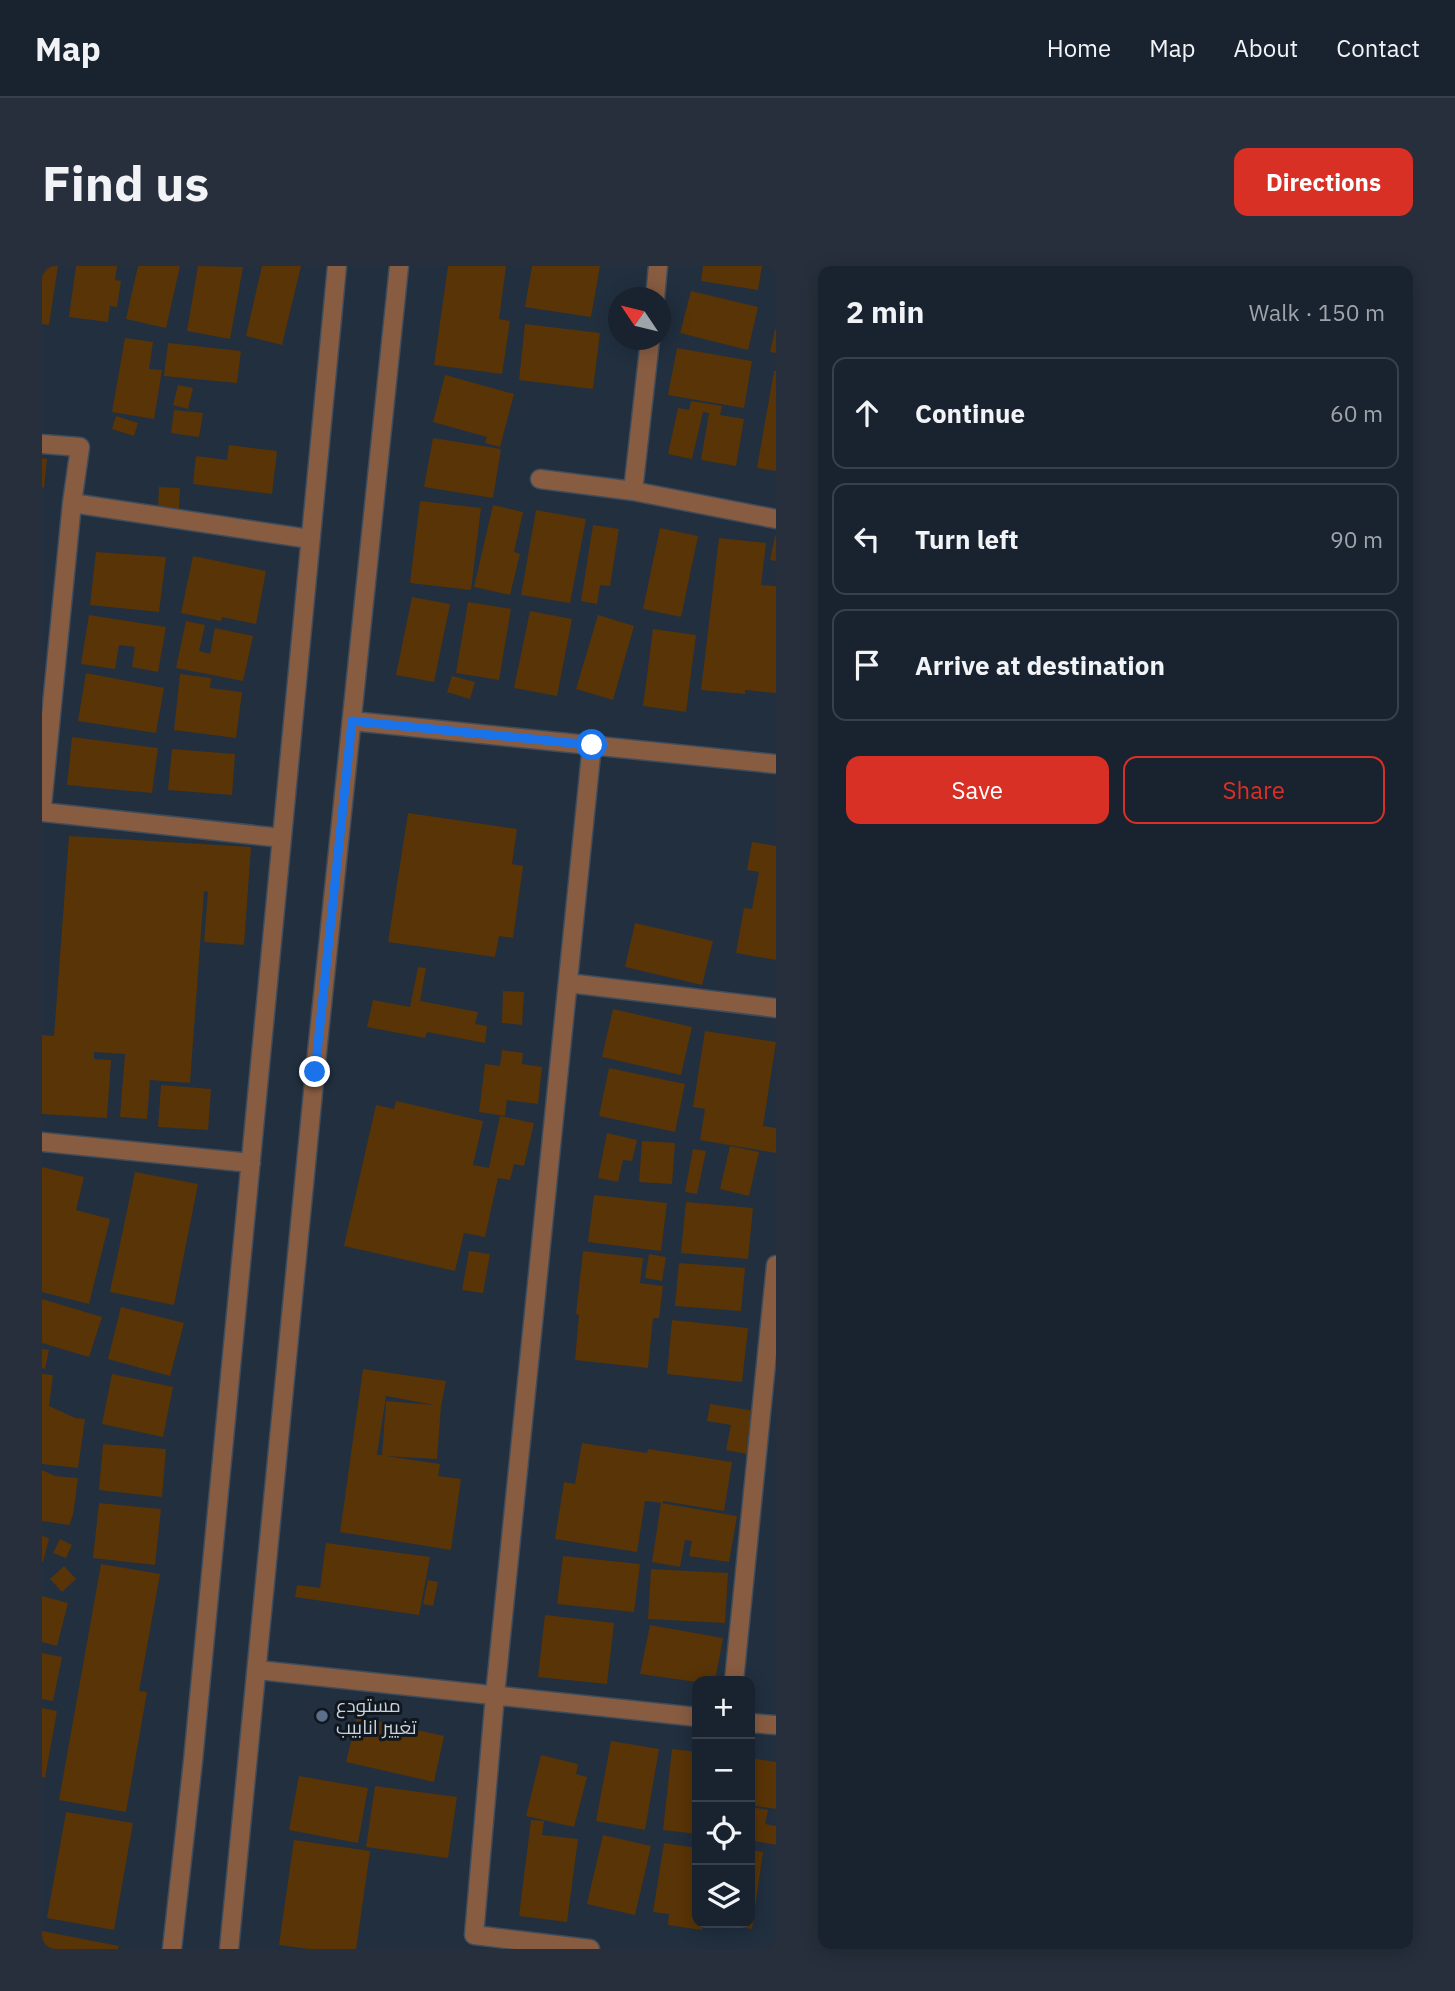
<!DOCTYPE html>
<meta charset="utf-8">
<style>
:root{--surface:#19232f;--page:#262f3b;--text:#f1f3f6;--muted:#9fa4aa;--line:#37404b;--accent:#d93025}
body{margin:0;font-family:"IBM Plex Sans",Cairo,sans-serif;background:var(--page);color:var(--text)}
.controls{position:absolute;right:21px;bottom:21px;display:grid;overflow:hidden;border-radius:14px;box-shadow:0 4px 18px #0003}
.controls button{width:63px;height:63px;display:grid;place-items:center;padding:0;border:0;border-bottom:2px solid var(--line);background:var(--surface);color:var(--text);font:35px sans-serif}
.compass{position:absolute;left:566px;top:21px;width:63px;height:63px;border-radius:50%;background:var(--surface);box-shadow:0 4px 18px #0003;rotate:305deg}
.stop{position:absolute;width:21px;height:21px;margin:-16px;border:5px solid #1a73e8;border-radius:50%;background:#fff}
.stop.end{background:#1a73e8;border-color:#fff;box-shadow:0 2px 7px #0008}
.list{margin:0;padding:0;list-style:none}
h2{display:flex;justify-content:space-between;align-items:center;height:91px;margin:0;padding:0 28px;font-size:30px}
h2 small{font-size:23px;font-weight:400;color:var(--muted)}
.list li{display:grid;grid-template-columns:46px 1fr auto;gap:21px;align-items:center;box-sizing:border-box;height:112px;margin:0 14px 14px;padding:0 14px;border:2px solid var(--line);border-radius:14px}
.list b{display:block;font-size:26px;white-space:nowrap}
.list em{font-size:23px;font-style:normal;color:var(--muted)}
.actions{display:flex;gap:14px;padding:21px 28px}
.actions a{flex:1;padding:16px 0;border:2px solid var(--accent);border-radius:14px;text-align:center;font-size:24px;color:var(--accent)}
.actions .main{background:var(--accent);color:#fff}
.icon{flex:none;width:38px;height:38px;fill:none;stroke:currentColor;stroke-width:2;stroke-linecap:round;stroke-linejoin:round}
.map{position:relative;flex:none;width:734px;height:1683px;overflow:hidden;border-radius:14px}
header{display:flex;align-items:center;gap:42px;box-sizing:border-box;height:98px;padding:0 35px;background:var(--surface);border-bottom:2px solid var(--line)}
header strong{font-size:33px}
nav{display:flex;gap:38px;margin-inline-start:auto;font-size:24px}
.intro{display:flex;align-items:center;justify-content:space-between;box-sizing:border-box;height:168px;padding:0 42px}
h1{margin:0;font-size:49px}
.button{padding:18px 32px;border-radius:14px;background:var(--accent);color:#fff;font-size:24px;font-weight:700}
main{display:flex;gap:42px;padding:0 42px}
aside{flex:1;background:var(--surface);border-radius:14px;box-shadow:0 4px 18px #0003}
.map>svg:first-child{display:block}
</style>
<header>
<strong>Map</strong>
<nav><a>Home</a><a>Map</a><a>About</a><a>Contact</a></nav>
</header>
<div class="intro"><h1>Find us</h1><a class="button">Directions</a></div>
<main>
<div class="map">
<svg width="734" height="1683" viewBox="0 0 734 1683">
<rect width="100%" height="100%" fill="#212f3f"/>
<path fill="#593406" fill-rule="evenodd" d="M 0,0 L 16,0 L 7,59 L 0,58 Z
M 34,0 L 75,0 L 73,14 L 79,15 L 75,41 L 68,40 L 66,56 L 27,51 Z
M 96,0 L 138,0 L 124,62 L 84,53 Z
M 156,0 L 201,1 L 188,73 L 145,65 Z
M 220,0 L 259,0 L 240,79 L 204,70 Z
M 406,0 L 464,0 L 457,53 L 468,55 L 460,108 L 392,99 Z
M 490,0 L 558,0 L 549,51 L 483,41 Z
M 661,0 L 720,0 L 716,24 L 659,15 Z
M 649,25 L 716,41 L 706,84 L 638,67 Z
M 483,58 L 558,67 L 551,123 L 477,114 Z
M 733,63 L 734,63 L 734,87 L 728,86 Z
M 83,72 L 111,76 L 107,103 L 120,104 L 112,153 L 70,146 Z
M 126,77 L 199,85 L 195,117 L 122,110 Z
M 635,82 L 710,95 L 702,142 L 626,129 Z
M 732,105 L 734,105 L 734,205 L 715,202 Z
M 403,109 L 472,128 L 458,181 L 443,177 L 445,171 L 391,156 Z
M 136,119 L 151,122 L 146,143 L 131,139 Z
M 649,135 L 680,140 L 678,149 L 702,153 L 694,200 L 659,194 L 667,147 L 661,146 L 650,193 L 626,188 L 636,142 L 647,144 Z
M 132,144 L 161,147 L 157,171 L 129,167 Z
M 74,150 L 96,157 L 92,170 L 70,163 Z
M 391,172 L 459,183 L 451,232 L 382,221 Z
M 187,179 L 235,185 L 230,228 L 151,218 L 154,190 L 185,194 Z
M 0,192 L 5,193 L 2,222 L 0,221 Z
M 117,221 L 138,222 L 137,243 L 116,242 Z
M 378,235 L 439,242 L 429,324 L 368,317 Z
M 451,239 L 481,246 L 472,286 L 478,288 L 468,329 L 432,321 Z
M 494,244 L 544,253 L 528,337 L 479,329 Z
M 551,259 L 577,263 L 568,320 L 558,319 L 555,338 L 539,335 Z
M 618,262 L 656,270 L 639,351 L 601,343 Z
M 733,270 L 734,271 L 734,295 L 728,294 Z
M 677,272 L 724,277 L 719,319 L 734,320 L 734,427 L 703,424 L 703,428 L 659,424 Z
M 54,286 L 124,291 L 117,346 L 48,339 Z
M 151,290 L 224,305 L 214,358 L 180,351 L 179,355 L 139,347 Z
M 370,331 L 408,338 L 392,416 L 354,409 Z
M 426,336 L 469,343 L 457,414 L 414,407 Z
M 488,345 L 530,353 L 515,430 L 472,422 Z
M 47,349 L 124,361 L 116,406 L 90,401 L 93,381 L 77,379 L 73,403 L 39,398 Z
M 556,349 L 592,360 L 571,434 L 534,423 Z
M 144,355 L 163,359 L 157,385 L 168,388 L 173,362 L 211,370 L 201,415 L 134,402 Z
M 611,363 L 654,369 L 644,446 L 601,440 Z
M 44,407 L 122,422 L 114,467 L 36,455 Z
M 138,408 L 169,412 L 168,422 L 200,426 L 194,472 L 132,464 Z
M 410,410 L 433,416 L 428,433 L 405,426 Z
M 30,471 L 116,482 L 110,527 L 25,519 Z
M 130,483 L 193,488 L 190,529 L 126,524 Z
M 366,547 L 475,563 L 470,598 L 481,600 L 471,672 L 457,670 L 453,691 L 346,676 Z
M 27,570 L 209,581 L 202,679 L 162,676 L 166,626 L 162,625 L 148,817 L 108,814 L 105,853 L 78,851 L 83,788 L 52,786 L 52,793 L 69,794 L 65,852 L 0,848 L 0,769 L 12,770 Z
M 710,576 L 734,580 L 734,694 L 694,687 L 702,642 L 710,643 L 717,606 L 705,604 Z
M 593,657 L 671,675 L 660,719 L 583,701 Z
M 376,701 L 384,702 L 378,735 L 436,746 L 433,758 L 445,760 L 443,777 L 385,766 L 383,772 L 325,761 L 331,734 L 368,741 Z
M 461,725 L 482,726 L 480,759 L 460,757 Z
M 571,743 L 650,761 L 639,809 L 560,791 Z
M 663,765 L 734,776 L 721,860 L 734,862 L 734,887 L 658,874 L 663,843 L 651,841 Z
M 460,784 L 481,787 L 480,798 L 500,801 L 496,838 L 465,834 L 463,850 L 437,846 L 443,798 L 458,800 Z
M 567,802 L 643,818 L 633,866 L 557,850 Z
M 119,819 L 169,823 L 166,864 L 116,861 Z
M 354,835 L 441,855 L 431,899 L 447,902 L 458,850 L 492,857 L 482,900 L 472,898 L 468,914 L 456,912 L 443,971 L 422,967 L 413,1005 L 302,980 L 334,839 L 352,843 Z
M 565,867 L 595,874 L 590,895 L 581,894 L 576,916 L 556,912 Z
M 600,875 L 633,877 L 630,918 L 597,916 Z
M 688,880 L 717,886 L 707,930 L 678,923 Z
M 651,883 L 664,885 L 655,928 L 643,926 Z
M 0,901 L 42,911 L 34,944 L 68,953 L 47,1038 L 0,1026 Z
M 93,906 L 156,918 L 132,1039 L 68,1026 Z
M 552,929 L 625,937 L 619,985 L 546,976 Z
M 644,936 L 711,942 L 706,993 L 639,987 Z
M 427,985 L 448,988 L 441,1027 L 420,1024 Z
M 541,985 L 601,992 L 598,1017 L 621,1020 L 617,1052 L 611,1052 L 606,1102 L 533,1094 L 537,1049 L 534,1048 Z
M 607,988 L 624,991 L 620,1015 L 603,1012 Z
M 637,997 L 703,1002 L 699,1045 L 633,1040 Z
M 0,1033 L 60,1051 L 47,1091 L 0,1077 Z
M 79,1041 L 142,1057 L 128,1110 L 66,1093 Z
M 630,1054 L 706,1062 L 700,1116 L 625,1108 Z
M 0,1083 L 7,1084 L 3,1103 L 0,1102 Z
M 321,1103 L 404,1115 L 399,1140 L 395,1193 L 343,1190 L 398,1198 L 396,1210 L 419,1213 L 409,1284 L 298,1266 ZM 344,1130 L 393,1139 L 344,1135 L 340,1189 L 335,1189 Z
M 0,1108 L 11,1109 L 7,1140 L 33,1152 L 43,1153 L 36,1202 L 0,1198 Z
M 70,1108 L 131,1121 L 121,1171 L 60,1158 Z
M 668,1138 L 714,1145 L 706,1188 L 684,1184 L 689,1159 L 665,1155 Z
M 540,1177 L 605,1187 L 606,1183 L 690,1196 L 682,1245 L 621,1235 L 621,1237 L 603,1235 L 595,1286 L 513,1273 L 522,1216 L 533,1218 Z
M 61,1178 L 124,1183 L 120,1231 L 57,1224 Z
M 0,1204 L 13,1210 L 36,1212 L 31,1249 L 27,1259 L 0,1255 Z
M 57,1237 L 119,1243 L 113,1299 L 51,1292 Z
M 619,1237 L 695,1250 L 687,1296 L 647,1290 L 650,1275 L 643,1274 L 638,1301 L 610,1296 Z
M 0,1270 L 7,1272 L 1,1296 L 0,1296 Z
M 18,1273 L 30,1279 L 24,1292 L 11,1287 Z
M 284,1277 L 388,1291 L 377,1349 L 253,1331 L 255,1319 L 278,1322 Z
M 521,1290 L 598,1298 L 592,1346 L 515,1338 Z
M 59,1298 L 118,1308 L 97,1425 L 105,1426 L 84,1546 L 17,1534 Z
M 22,1300 L 34,1313 L 20,1326 L 8,1313 Z
M 609,1303 L 686,1307 L 683,1357 L 606,1353 Z
M 386,1314 L 396,1316 L 391,1340 L 381,1338 Z
M 0,1330 L 26,1337 L 15,1380 L 0,1376 Z
M 503,1349 L 572,1357 L 565,1418 L 496,1411 Z
M 608,1359 L 681,1372 L 673,1415 L 655,1416 L 598,1408 Z
M 0,1387 L 20,1391 L 11,1435 L 0,1433 Z
M 0,1442 L 15,1445 L 3,1512 L 0,1511 Z
M 315,1451 L 402,1470 L 392,1516 L 304,1496 Z
M 569,1475 L 617,1483 L 603,1564 L 554,1555 Z
M 630,1483 L 655,1486 L 655,1568 L 621,1564 Z
M 499,1489 L 536,1498 L 534,1508 L 545,1511 L 532,1561 L 484,1550 Z
M 708,1492 L 734,1496 L 734,1543 L 708,1539 Z
M 257,1510 L 326,1522 L 316,1577 L 247,1564 Z
M 333,1520 L 415,1531 L 406,1592 L 324,1581 Z
M 708,1541 L 726,1544 L 723,1558 L 734,1560 L 734,1579 L 708,1574 Z
M 24,1546 L 91,1557 L 72,1664 L 5,1652 Z
M 489,1554 L 502,1555 L 500,1569 L 536,1573 L 525,1656 L 477,1650 Z
M 561,1569 L 609,1580 L 593,1649 L 545,1638 Z
M 252,1574 L 328,1585 L 314,1683 L 267,1683 L 237,1679 Z
M 622,1577 L 655,1582 L 655,1657 L 661,1657 L 660,1664 L 626,1659 L 627,1648 L 611,1646 Z
M 708,1584 L 721,1586 L 710,1663 L 682,1658 L 708,1657 Z
M 0,1665 L 77,1680 L 76,1683 L 0,1683 Z"/>
<g fill="none" stroke-linecap="round" stroke-linejoin="round">
<defs>
<path id="minor" d="M 613,32 L 616,0
M 608,74 L 591,225 L 734,253
M 0,178 L 38,181 L 30,237 L 0,540
M 498,213 L 591,225
M 30,237 L 268,273
M 310,455 L 734,498
M 0,546 L 240,572
M 526,717 L 734,742
M 0,876 L 209,897
M 216,1404 L 655,1451
M 692,1415 L 734,999
M 708,1457 L 734,1459
M 130,1683 L 151,1495 L 295,0
M 187,1683 L 273,806 L 357,0
M 548,1683 L 432,1669 L 453,1429 L 550,479"/>
</defs>
<use href="#minor" stroke="#3f4c5b" stroke-width="21"/>
<use href="#minor" stroke="#885c41" stroke-width="18"/>
</g>
<g fill="none" stroke-linecap="round" stroke-linejoin="round">
<path stroke="#1a73e8" stroke-width="9" d="M 273,806 L 310,455 L 550,479"/>
</g>
<circle fill="#5c6f8a" stroke="#10171e" stroke-width="2.5" cx="280" cy="1450" r="7"/>
<g text-anchor="middle" stroke-width="6" stroke-linejoin="round" paint-order="stroke">
<g font-size="19" fill="#cad2dd" stroke="#10171e" text-anchor="start">
<text x="294" y="1446">مستودع<tspan x="294" dy="22">تغيير انابيب</tspan></text>
</g>
</g>
</svg>
<div class="controls">
<button>+</button>
<button>−</button>
<button><svg class="icon" aria-label="locate" viewBox="0 0 24 24"><circle cx="12" cy="12" r="6"/><path d="M12 2v4M12 18v4M2 12h4M18 12h4"/></svg></button>
<button><svg class="icon" aria-label="layers" viewBox="0 0 24 24"><path d="M12 4l9 5-9 5-9-5zM3 14l9 5 9-5"/></svg></button>
</div>
<svg class="compass" viewBox="-18 -18 36 36"><path d="M0-13l5 13h-10z" fill="#e53935"/><path d="M0 13l5-13h-10z" fill="#9fa4aa"/></svg>
<div class="stop" style="left:550px;top:479px"></div>
<div class="stop end" style="left:273px;top:806px"></div>
</div>
<aside>
<h2>2 min<small>Walk · 150 m</small></h2>
<ul class="list">
<li><svg class="icon" aria-label="ahead" viewBox="0 0 24 24"><path d="M12 20V5M6 11l6-6 6 6"/></svg><div><b>Continue</b></div><em>60 m</em></li>
<li><svg class="icon" aria-label="left" viewBox="0 0 24 24"><path d="M17 20v-9H6M10 6l-5 5 5 5"/></svg><div><b>Turn left</b></div><em>90 m</em></li>
<li><svg class="icon" aria-label="arrive" viewBox="0 0 24 24"><path d="M6 21V4h12l-3 4 3 4H6"/></svg><div><b>Arrive at destination</b></div></li>
</ul>
<div class="actions"><a class="main">Save</a><a>Share</a></div>
</aside>
</main>
